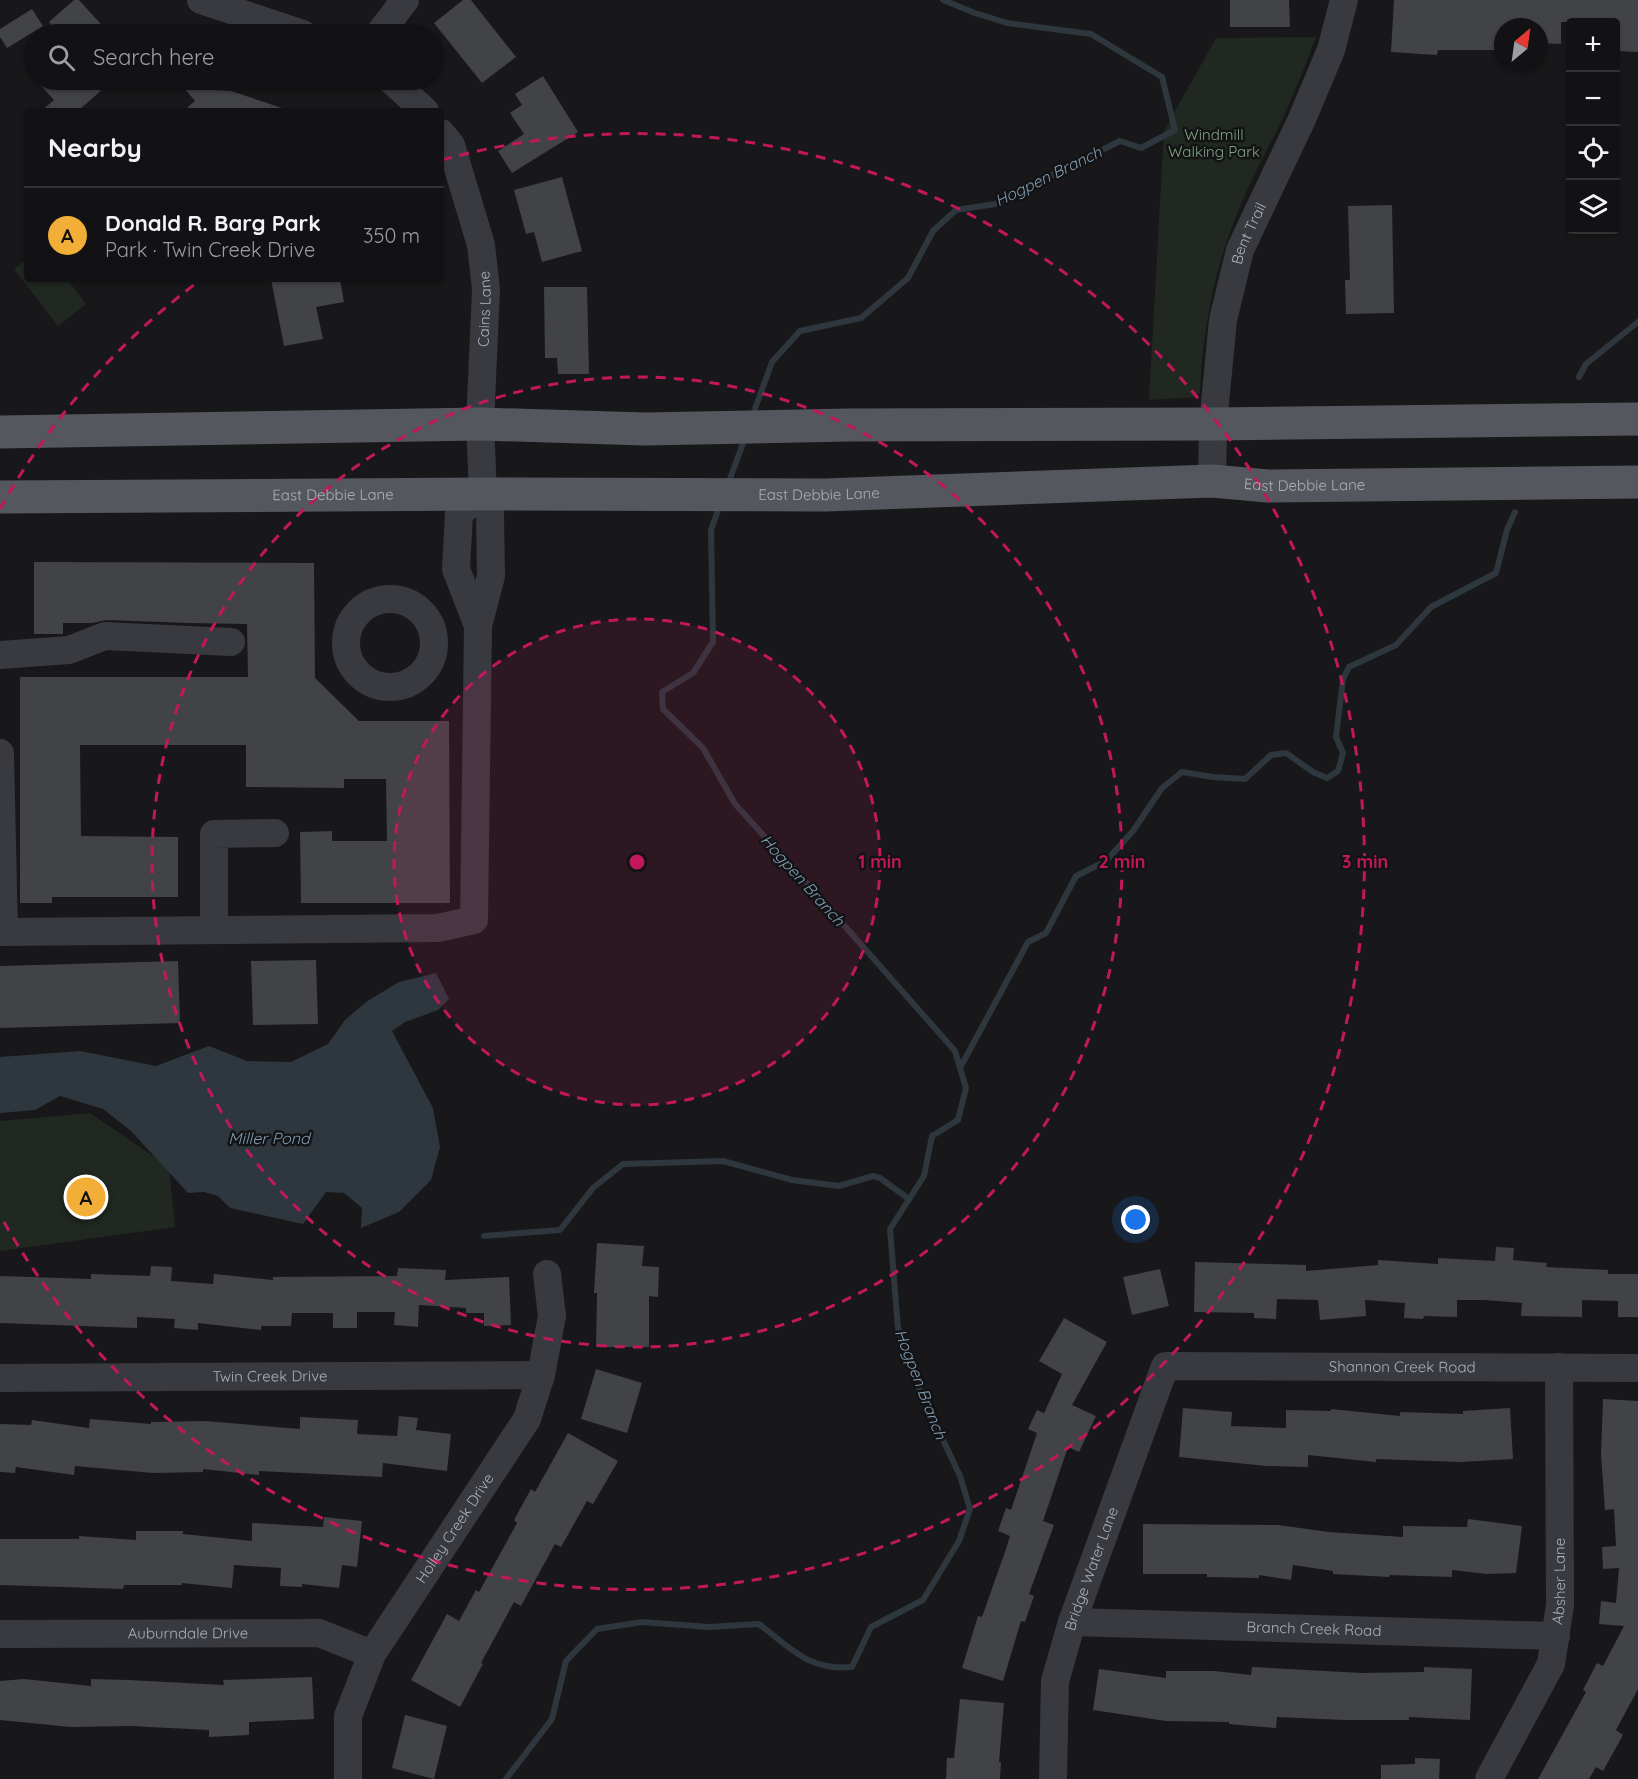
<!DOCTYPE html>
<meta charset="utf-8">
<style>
:root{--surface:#121214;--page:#1b1b1d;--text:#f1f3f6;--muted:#9c9ea0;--line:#313234;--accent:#f3ae37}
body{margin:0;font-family:Quicksand,sans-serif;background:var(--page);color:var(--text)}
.controls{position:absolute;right:18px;top:18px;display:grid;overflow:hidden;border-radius:6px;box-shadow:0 2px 4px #0004}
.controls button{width:54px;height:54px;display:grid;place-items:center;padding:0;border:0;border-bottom:2px solid var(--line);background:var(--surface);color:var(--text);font:30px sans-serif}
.compass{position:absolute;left:1494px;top:18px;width:54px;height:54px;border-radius:50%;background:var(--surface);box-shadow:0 2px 4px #0004;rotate:29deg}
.you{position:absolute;left:1136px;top:1220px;width:21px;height:21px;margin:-15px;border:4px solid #fff;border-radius:50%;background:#1a73e8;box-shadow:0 0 0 9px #1a73e833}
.badge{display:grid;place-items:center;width:39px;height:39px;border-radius:50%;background:var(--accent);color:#111;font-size:20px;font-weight:700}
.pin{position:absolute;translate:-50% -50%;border:3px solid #fff;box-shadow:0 2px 6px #0006}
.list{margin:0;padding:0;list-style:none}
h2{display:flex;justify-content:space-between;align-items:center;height:78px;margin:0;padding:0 24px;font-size:26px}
h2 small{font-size:20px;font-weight:400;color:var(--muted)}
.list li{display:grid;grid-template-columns:39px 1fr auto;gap:18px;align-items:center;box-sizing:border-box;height:96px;padding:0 24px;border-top:2px solid var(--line)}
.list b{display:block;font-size:22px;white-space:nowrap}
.list p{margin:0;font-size:20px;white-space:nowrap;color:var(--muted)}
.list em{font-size:20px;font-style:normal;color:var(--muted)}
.icon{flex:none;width:33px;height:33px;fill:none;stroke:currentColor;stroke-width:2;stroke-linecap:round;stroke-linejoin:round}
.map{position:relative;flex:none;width:1638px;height:1779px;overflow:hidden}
.search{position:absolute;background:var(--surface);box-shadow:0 2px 4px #0004;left:24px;top:24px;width:420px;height:66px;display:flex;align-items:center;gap:15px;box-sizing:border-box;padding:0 21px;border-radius:33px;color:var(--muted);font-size:22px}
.panel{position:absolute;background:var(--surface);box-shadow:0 2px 4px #0004;left:24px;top:108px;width:420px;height:174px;border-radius:6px}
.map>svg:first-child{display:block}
</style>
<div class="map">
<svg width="1638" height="1779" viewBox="0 0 1638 1779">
<rect width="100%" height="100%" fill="#18181a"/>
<path fill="#202821" d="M 1316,37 C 1306,65 1295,91 1283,118 C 1269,147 1253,175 1241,204 C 1215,265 1203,326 1200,392 L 1197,397 L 1149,400 L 1164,131 L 1216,38 Z
M 27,259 L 27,279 L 67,279 L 86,304 L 58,326 L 14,269 Z
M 90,1113 L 169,1167 L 175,1227 L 0,1251 L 0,1121 Z"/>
<path fill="#2e373e" d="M 436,973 L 449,999 L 438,1010 L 405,1022 L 392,1031 L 433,1108 L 440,1147 L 431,1180 L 399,1212 L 361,1228 L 362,1208 L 344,1193 L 326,1192 L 303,1224 L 230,1208 L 218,1196 L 204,1192 L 188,1193 L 131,1131 L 103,1109 L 60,1096 L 35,1110 L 0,1113 L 0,1057 L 80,1051 L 156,1066 L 209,1046 L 247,1061 L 291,1062 L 328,1044 L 345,1020 L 366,1002 L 399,982 Z"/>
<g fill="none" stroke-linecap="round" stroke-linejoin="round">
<path stroke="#2e373e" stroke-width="6" d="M 1579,377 L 1586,364 L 1638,322
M 752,417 L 772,362 L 800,331 L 861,318 L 908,278 L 933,231 L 956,210 L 995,204 L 1120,141 L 1141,148 L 1175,130 L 1162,77 L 1091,34 L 1007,23 L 975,13 L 943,0
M 728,484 L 745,438
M 960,1068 L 1028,942 L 1046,933 L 1076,876 L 1106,861 L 1133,831 L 1162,788 L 1182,772 L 1213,777 L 1245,779 L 1271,755 L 1286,753 L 1313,772 L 1327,778 L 1338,771 L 1343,753 L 1336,737 L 1343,679 L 1349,667 L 1396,645 L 1431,607 L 1496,573 L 1507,530 L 1515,512
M 484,1236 L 560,1230 L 593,1188 L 623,1164 L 723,1161 L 792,1180 L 839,1186 L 873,1176 L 880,1178 L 909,1199
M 506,1779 L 552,1719 L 566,1661 L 597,1629 L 642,1622 L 709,1627 L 759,1624 C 792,1649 809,1671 852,1667 L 871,1627 L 923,1600 L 959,1541 L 970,1509 L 960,1476 L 920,1391 L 898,1328 L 890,1229 L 924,1176 L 932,1136 L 958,1120 L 966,1088 L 955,1051 L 813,890 L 735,804 L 703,748 L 663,709 L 662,692 L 693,673 L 713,642 L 711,530 L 720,505"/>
</g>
<path fill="#424347" d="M 74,0 L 79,0 L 110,34 L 59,34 L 49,22 Z
M 463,0 L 471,0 L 516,57 L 482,83 L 434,23 Z
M 1230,0 L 1289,0 L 1290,27 L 1230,27 Z
M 1394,0 L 1638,0 L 1638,52 L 1616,51 L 1616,22 L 1561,22 L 1561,44 L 1539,43 L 1539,27 L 1501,27 L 1501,50 L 1438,50 L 1437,55 L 1391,52 Z
M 32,9 L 43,26 L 7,48 L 0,37 L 0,29 Z
M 543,76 L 578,132 L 512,173 L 498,151 L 524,134 L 510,113 L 522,105 L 515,94 Z
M 36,80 L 113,80 L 78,111 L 41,111 L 54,100 Z
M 177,80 L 202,80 L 211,90 L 231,91 L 282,108 L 281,111 L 183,111 L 195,101 Z
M 562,177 L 582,251 L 542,262 L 534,232 L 526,234 L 514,190 Z
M 1392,205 L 1394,313 L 1346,314 L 1345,280 L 1350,280 L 1348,206 Z
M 271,279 L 340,279 L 344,302 L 316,307 L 323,339 L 284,346 Z
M 544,287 L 587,287 L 589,374 L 558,374 L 557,358 L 545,358 Z
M 34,562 L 314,563 L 315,678 L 359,721 L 449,721 L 450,903 L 301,903 L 300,832 L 332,831 L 332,841 L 387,841 L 386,779 L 344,779 L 344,788 L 246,787 L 246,745 L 80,745 L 81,836 L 178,837 L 178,897 L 52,897 L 52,903 L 20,903 L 20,677 L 248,677 L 247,624 L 189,623 L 106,620 L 92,623 L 63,623 L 63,634 L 34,634 Z
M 316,960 L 318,1024 L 253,1025 L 251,961 Z
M 178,961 L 180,1023 L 0,1028 L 0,966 Z
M 597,1243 L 644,1246 L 642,1266 L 659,1267 L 658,1297 L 649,1296 L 649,1347 L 596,1347 L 597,1293 L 594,1293 Z
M 1496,1247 L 1514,1248 L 1513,1260 L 1547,1263 L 1546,1267 L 1608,1270 L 1608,1274 L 1638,1274 L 1638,1317 L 1618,1317 L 1618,1301 L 1582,1300 L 1582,1317 L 1521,1316 L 1522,1303 L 1485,1300 L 1457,1300 L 1457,1317 L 1424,1316 L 1423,1319 L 1404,1318 L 1405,1303 L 1365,1300 L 1366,1316 L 1320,1320 L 1318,1300 L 1277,1299 L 1276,1319 L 1254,1318 L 1254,1313 L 1194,1312 L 1195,1262 L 1306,1265 L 1306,1271 L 1378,1265 L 1378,1260 L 1438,1264 L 1438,1258 L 1495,1261 Z
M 151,1266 L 172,1267 L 171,1281 L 213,1284 L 214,1274 L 273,1280 L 273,1277 L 397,1276 L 398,1268 L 446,1270 L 445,1280 L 509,1277 L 511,1325 L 484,1326 L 484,1313 L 466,1313 L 466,1308 L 419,1305 L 418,1327 L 394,1325 L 395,1312 L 357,1312 L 357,1328 L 333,1328 L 333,1313 L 292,1313 L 291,1326 L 261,1326 L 261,1330 L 198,1323 L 198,1330 L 174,1328 L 175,1319 L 137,1317 L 137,1328 L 0,1323 L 0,1276 L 91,1279 L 91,1274 L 150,1276 Z
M 1160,1269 L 1169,1306 L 1132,1315 L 1123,1277 Z
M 1064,1318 L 1107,1342 L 1072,1405 L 1096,1416 L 1079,1452 L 1068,1447 L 1043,1521 L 1054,1525 L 1029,1594 L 1034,1596 L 1025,1622 L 1021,1621 L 1003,1681 L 962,1668 L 978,1616 L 982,1617 L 1006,1549 L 1010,1536 L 998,1531 L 1006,1508 L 1011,1510 L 1037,1433 L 1028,1429 L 1037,1410 L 1044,1413 L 1062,1374 L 1039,1361 Z
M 596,1369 L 642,1383 L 627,1433 L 581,1419 Z
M 1603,1399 L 1638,1401 L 1638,1689 L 1616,1730 L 1623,1735 L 1603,1771 L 1596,1767 L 1589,1779 L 1538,1779 L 1586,1692 L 1583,1690 L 1597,1663 L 1603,1666 L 1624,1626 L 1599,1624 L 1601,1601 L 1616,1603 L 1619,1568 L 1603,1569 L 1602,1547 L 1616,1546 L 1614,1509 L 1605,1510 L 1601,1455 Z
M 1183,1408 L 1232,1412 L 1231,1426 L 1286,1428 L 1286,1410 L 1331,1411 L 1331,1409 L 1400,1416 L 1400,1412 L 1463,1414 L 1463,1411 L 1510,1408 L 1513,1459 L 1460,1462 L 1376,1459 L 1376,1462 L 1308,1455 L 1308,1467 L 1266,1466 L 1179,1457 Z
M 399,1416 L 418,1418 L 416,1430 L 451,1434 L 447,1471 L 383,1463 L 382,1477 L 259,1471 L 259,1475 L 203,1469 L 203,1472 L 153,1473 L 75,1466 L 74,1475 L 16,1467 L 15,1473 L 0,1472 L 0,1424 L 31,1425 L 32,1420 L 89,1428 L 90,1419 L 151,1424 L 151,1422 L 205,1421 L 300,1429 L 300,1417 L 358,1420 L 357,1434 L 397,1436 Z
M 568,1433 L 618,1461 L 593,1504 L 587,1501 L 561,1547 L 555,1544 L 521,1606 L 514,1602 L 481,1663 L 483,1664 L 460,1707 L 411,1680 L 447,1614 L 459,1621 L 476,1590 L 479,1592 L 517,1523 L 514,1520 L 531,1489 L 535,1492 Z
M 324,1517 L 362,1521 L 357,1567 L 342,1565 L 339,1588 L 302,1584 L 302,1587 L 280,1586 L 281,1568 L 234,1565 L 232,1588 L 182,1583 L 182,1585 L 124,1585 L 123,1589 L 0,1585 L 0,1539 L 79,1539 L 79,1536 L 136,1540 L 136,1531 L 183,1531 L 183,1534 L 252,1541 L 252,1523 L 323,1527 Z
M 1468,1519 L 1522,1526 L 1516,1573 L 1487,1574 L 1452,1570 L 1452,1577 L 1390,1575 L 1389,1577 L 1333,1574 L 1333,1571 L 1293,1565 L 1291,1580 L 1259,1575 L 1259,1578 L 1207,1577 L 1207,1574 L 1143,1574 L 1143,1524 L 1278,1525 L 1329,1532 L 1403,1537 L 1403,1526 L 1467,1527 Z
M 1252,1667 L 1361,1673 L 1424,1672 L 1424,1667 L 1472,1669 L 1470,1720 L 1409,1717 L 1409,1720 L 1344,1720 L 1277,1717 L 1276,1728 L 1229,1724 L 1229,1722 L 1166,1721 L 1093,1710 L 1099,1669 L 1166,1678 L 1166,1671 L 1214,1671 L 1251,1675 Z
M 312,1677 L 314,1719 L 249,1722 L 249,1735 L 209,1737 L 209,1730 L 130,1726 L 71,1727 L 0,1720 L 0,1681 L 24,1679 L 91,1686 L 91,1679 L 129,1680 L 224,1685 L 223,1680 Z
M 960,1699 L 1004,1703 L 999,1762 L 1001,1762 L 1000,1779 L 946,1779 L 947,1758 L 954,1758 Z
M 405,1715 L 447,1726 L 434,1779 L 392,1768 Z
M 1415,1758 L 1440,1759 L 1439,1779 L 1381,1779 L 1381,1765 L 1415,1764 Z"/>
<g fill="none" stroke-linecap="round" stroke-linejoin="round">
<g stroke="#393a3f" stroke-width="28">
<path d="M 201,0 L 303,34"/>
<path d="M 379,34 L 405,0"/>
<path d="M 391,80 L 425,111"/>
<path id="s1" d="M 1212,481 L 1213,424 L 1223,320 L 1240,250 L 1302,119 L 1331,50 L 1344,0"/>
<circle cx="390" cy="643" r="44"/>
<path d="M 478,626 L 456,569 L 459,513 L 483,494"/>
<path d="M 0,655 L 69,650 L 105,636 L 231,642"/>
<path d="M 0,753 L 4,932"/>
<path d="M 214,930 L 214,834 L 275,833"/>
<path id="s2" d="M 0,932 L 438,928 L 474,920 L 478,626 L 491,576 L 490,513 L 483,494 L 480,424 L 486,289 L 481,245 L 451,145 L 441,133"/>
<path id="s3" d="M 0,1378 L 541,1375"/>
<path id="s4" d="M 1072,1622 L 1556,1636"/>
<path id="s5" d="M 0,1634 L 319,1633 L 372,1654"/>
<path id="s6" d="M 348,1779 L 348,1716 L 372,1654 L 527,1419 L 541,1375 L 552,1316 L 547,1274"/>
<path id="s7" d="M 1053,1779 L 1055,1681 L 1072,1622 L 1165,1366 L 1638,1368"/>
<path id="s8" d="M 1489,1779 L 1551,1664 L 1560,1605 L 1559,1367"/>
</g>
<g stroke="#55575e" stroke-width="33">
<path d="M 0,432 L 480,424 L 645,429 L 850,425 L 1213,424 L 1638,419"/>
<path id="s9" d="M 0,497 L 483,494 L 825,495 L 1212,481 L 1268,486 L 1638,482"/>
</g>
</g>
<circle cx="637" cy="862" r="243" fill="#c2185b" fill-opacity=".12"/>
<g fill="none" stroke="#c2185b" stroke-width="3" stroke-dasharray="10 8">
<circle cx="637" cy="862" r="243"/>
<circle cx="637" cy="862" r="485"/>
<path d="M0 509A728 728 0 0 1 199 281M442 160A728 728 0 1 1 0 1215"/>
</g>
<g text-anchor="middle" stroke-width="5" stroke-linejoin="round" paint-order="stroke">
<g font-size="15" fill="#81a582" stroke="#131315">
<text x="1214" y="140">Windmill<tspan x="1214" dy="17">Walking Park</tspan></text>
</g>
<g font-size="15" fill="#aaafba" stroke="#131315">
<text dy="5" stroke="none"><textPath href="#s1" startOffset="252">Bent Trail</textPath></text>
<text dy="5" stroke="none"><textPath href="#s2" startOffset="1089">Cains Lane</textPath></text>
<text dy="5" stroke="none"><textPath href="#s9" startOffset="1305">East Debbie Lane</textPath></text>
<text dy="5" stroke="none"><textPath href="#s9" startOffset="819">East Debbie Lane</textPath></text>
<text dy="5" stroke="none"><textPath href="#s9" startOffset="333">East Debbie Lane</textPath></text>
<text dy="5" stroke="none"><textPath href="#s7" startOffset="669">Shannon Creek Road</textPath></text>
<text dy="5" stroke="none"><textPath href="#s3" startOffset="270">Twin Creek Drive</textPath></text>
<text dy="5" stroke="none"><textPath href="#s6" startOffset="280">Holley Creek Drive</textPath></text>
<text dy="5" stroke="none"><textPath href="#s7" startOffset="216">Bridge Water Lane</textPath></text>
<text dy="5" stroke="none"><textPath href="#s8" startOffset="214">Absher Lane</textPath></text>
<text dy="5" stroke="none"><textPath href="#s4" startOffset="242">Branch Creek Road</textPath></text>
<text dy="5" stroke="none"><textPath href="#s5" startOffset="188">Auburndale Drive</textPath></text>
</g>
<g font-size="16" font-style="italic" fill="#819eb5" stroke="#131315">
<text transform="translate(1048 176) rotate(-26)" y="6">Hogpen Branch</text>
<text transform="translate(803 880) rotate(48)" y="6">Hogpen Branch</text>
<text x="269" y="1144">Miller Pond</text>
<text transform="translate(921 1384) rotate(69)" y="6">Hogpen Branch</text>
</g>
</g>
<circle cx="637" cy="862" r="9" fill="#c2185b" stroke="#131315" stroke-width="3"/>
<g font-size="18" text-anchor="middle" font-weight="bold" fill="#c2185b" stroke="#131315" stroke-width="5" stroke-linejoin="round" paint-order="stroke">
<text x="880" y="868">1 min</text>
<text x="1122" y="868">2 min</text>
<text x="1365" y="868">3 min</text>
</g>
</svg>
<div class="controls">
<button>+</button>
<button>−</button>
<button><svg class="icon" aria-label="locate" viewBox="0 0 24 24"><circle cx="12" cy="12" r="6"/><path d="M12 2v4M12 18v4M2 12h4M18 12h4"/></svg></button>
<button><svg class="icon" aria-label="layers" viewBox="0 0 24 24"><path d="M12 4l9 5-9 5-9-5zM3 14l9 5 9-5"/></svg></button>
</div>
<svg class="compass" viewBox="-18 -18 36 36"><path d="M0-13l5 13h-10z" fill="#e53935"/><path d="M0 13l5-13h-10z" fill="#9c9ea0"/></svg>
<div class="you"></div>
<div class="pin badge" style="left:86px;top:1197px">A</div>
<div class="search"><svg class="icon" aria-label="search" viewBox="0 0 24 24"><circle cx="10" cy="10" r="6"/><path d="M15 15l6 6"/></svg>Search here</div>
<section class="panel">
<h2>Nearby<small></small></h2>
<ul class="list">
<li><span class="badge">A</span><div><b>Donald R. Barg Park</b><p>Park · Twin Creek Drive</p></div><em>350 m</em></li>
</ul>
</section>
</div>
